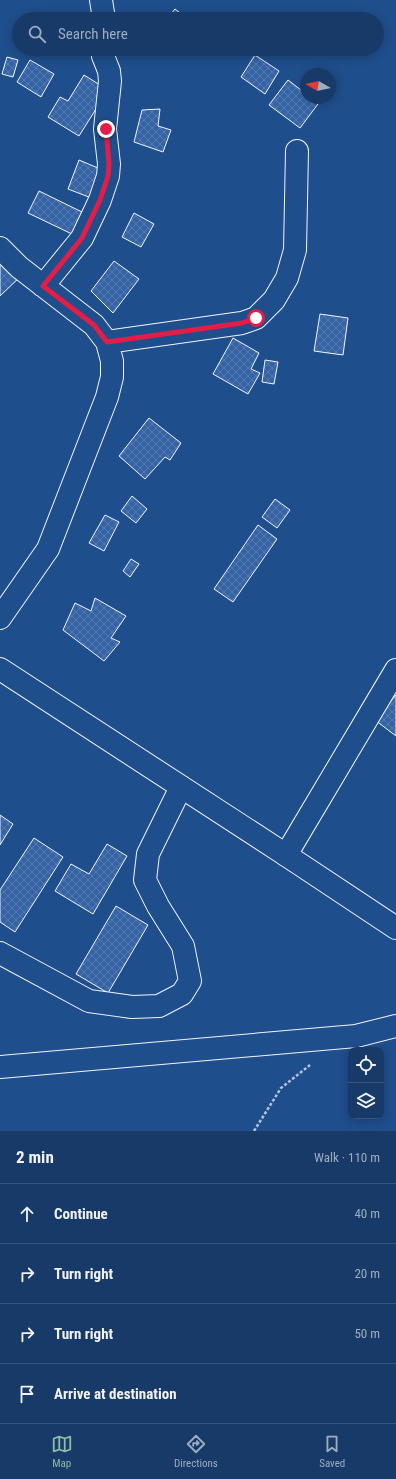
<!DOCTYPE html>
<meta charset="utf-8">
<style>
:root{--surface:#173a69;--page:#244571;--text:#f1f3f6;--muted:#9eadc0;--line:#36547d;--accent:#8abfa5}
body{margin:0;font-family:"Roboto Condensed",sans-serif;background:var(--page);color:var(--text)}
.controls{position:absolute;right:12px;bottom:12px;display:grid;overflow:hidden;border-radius:8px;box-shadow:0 2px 10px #0003}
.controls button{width:36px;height:36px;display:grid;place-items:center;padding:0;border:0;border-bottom:1px solid var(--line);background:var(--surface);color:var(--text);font:20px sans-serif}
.compass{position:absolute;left:300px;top:68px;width:36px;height:36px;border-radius:50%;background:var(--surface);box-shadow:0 2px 10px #0003;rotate:279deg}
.stop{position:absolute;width:12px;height:12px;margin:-9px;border:3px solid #e11d48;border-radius:50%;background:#fff}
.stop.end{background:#e11d48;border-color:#fff;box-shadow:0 1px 4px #0008}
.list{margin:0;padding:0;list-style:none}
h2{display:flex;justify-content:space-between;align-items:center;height:52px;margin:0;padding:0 16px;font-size:17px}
h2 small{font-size:13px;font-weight:400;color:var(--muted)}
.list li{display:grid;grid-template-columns:26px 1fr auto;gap:12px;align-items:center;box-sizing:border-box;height:60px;padding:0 16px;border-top:1px solid var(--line)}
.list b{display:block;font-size:15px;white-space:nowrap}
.list em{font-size:13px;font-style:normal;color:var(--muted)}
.icon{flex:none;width:22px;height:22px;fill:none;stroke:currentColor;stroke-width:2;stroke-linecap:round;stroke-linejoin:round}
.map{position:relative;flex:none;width:396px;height:1131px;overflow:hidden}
.search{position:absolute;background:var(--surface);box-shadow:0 2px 10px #0003;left:12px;right:12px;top:12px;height:44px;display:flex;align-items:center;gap:10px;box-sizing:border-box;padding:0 14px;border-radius:22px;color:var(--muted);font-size:15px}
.sheet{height:292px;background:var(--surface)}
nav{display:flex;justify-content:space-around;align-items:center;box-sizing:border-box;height:56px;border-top:1px solid var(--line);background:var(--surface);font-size:11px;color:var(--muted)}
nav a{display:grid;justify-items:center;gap:2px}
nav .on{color:var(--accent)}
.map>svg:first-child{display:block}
</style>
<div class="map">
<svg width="396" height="1131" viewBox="0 0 396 1131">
<defs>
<pattern id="building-cross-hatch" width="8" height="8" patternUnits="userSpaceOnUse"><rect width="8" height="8" fill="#3563a3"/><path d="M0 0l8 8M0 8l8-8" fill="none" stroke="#537ab1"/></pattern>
</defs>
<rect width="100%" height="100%" fill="#1f4e8c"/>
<path fill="url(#building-cross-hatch)" stroke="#f2f6ff" d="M 175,9 L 188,19 L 167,19 Z
M 179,49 L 188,49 L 184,53 Z
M 255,55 L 279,71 L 265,94 L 241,77 Z
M 7,57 L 18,60 L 13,77 L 2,74 Z
M 30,60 L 54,74 L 41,97 L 17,82 Z
M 84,75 L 108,90 L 79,136 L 48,117 L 60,97 L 68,101 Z
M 288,80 L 306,94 L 306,98 L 311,98 L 318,104 L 300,128 L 269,105 Z
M 160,109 L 158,126 L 171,130 L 163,152 L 134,142 L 142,110 Z
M 79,160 L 105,171 L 94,199 L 68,189 Z
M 39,191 L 82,212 L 72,234 L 28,213 Z
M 134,213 L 154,224 L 141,247 L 122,237 Z
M 0,255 L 21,276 L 0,296 Z
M 114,261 L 139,279 L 113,313 L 91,291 Z
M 320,314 L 348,318 L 343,355 L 314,351 Z
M 233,338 L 259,353 L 251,369 L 260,373 L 248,394 L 213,374 Z
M 265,360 L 278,362 L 274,384 L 262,382 Z
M 149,418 L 181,443 L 170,460 L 165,457 L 145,479 L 119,456 Z
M 132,496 L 147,509 L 136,523 L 121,511 Z
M 275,499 L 290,510 L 277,528 L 262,517 Z
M 105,515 L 119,522 L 104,551 L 89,543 Z
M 258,525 L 277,539 L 233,602 L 214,589 Z
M 131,559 L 139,564 L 130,577 L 123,571 Z
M 95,598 L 126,616 L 111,638 L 120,642 L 104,661 L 63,630 L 75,603 L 91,611 Z
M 396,695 L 396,736 L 375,720 Z
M 0,815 L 13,824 L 0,845 Z
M 34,838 L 63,857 L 15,932 L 0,922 L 0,890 Z
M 107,844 L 127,856 L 93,914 L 55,891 L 71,864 L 89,874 Z
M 116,906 L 148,925 L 108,993 L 76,974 Z"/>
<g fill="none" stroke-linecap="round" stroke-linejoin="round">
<defs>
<path id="minor" d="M 101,0 L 104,19
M 0,248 L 19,267 L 94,325 L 107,342 L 112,361 L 112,377 L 107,397 L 48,549 L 0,618
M 43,286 L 82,238 L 100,200 L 108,176 L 109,164 L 105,129 L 110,81 L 109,71 L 103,56 L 102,49
M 107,342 L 242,323 L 256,318 L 274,300 L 287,278 L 295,250 L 297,151
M 286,855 L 396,670
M 0,953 L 89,1001 L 132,1007 L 159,1006 L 182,994 L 190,981 L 183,946 L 158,906 L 145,880 L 148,854 L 181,787
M 0,1067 L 356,1036 L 396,1026"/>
<path id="trunk" d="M 0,669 L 286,855 L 396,928"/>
</defs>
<use href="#minor" stroke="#f2f6ff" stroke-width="24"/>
<use href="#trunk" stroke="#f2f6ff" stroke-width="24"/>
<path stroke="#b3c4dc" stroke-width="2.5" stroke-dasharray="3 2" stroke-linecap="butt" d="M 254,1131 L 281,1088 L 310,1065"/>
<use href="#minor" stroke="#1f4e8c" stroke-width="22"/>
<use href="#trunk" stroke="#1f4e8c" stroke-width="22"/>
</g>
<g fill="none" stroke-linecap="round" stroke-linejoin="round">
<path stroke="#e11d48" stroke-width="5" d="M 106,129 L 109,164 L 108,176 L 100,200 L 82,238 L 43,286 L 94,325 L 107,342 L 242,323 L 256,318"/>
</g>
</svg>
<div class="controls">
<button><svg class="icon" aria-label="locate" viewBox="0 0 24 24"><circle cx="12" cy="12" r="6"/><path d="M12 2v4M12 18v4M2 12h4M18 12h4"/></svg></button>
<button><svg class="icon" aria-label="layers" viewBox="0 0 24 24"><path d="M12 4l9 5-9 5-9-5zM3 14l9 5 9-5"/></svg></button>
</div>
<svg class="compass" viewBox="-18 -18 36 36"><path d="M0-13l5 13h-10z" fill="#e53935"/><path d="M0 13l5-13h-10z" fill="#9eadc0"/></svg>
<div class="stop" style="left:256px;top:318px"></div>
<div class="stop end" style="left:106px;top:129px"></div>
<div class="search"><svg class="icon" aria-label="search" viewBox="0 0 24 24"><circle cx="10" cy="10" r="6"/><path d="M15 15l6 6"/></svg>Search here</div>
</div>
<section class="sheet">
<h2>2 min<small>Walk · 110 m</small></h2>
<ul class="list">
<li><svg class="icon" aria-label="ahead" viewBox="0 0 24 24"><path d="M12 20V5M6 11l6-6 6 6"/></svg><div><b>Continue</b></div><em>40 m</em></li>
<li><svg class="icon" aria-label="right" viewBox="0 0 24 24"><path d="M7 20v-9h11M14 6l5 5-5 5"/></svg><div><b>Turn right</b></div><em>20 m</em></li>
<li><svg class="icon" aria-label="right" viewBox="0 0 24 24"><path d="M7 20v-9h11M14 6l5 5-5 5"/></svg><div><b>Turn right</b></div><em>50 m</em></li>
<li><svg class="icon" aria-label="arrive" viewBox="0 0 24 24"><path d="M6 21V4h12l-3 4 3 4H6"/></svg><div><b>Arrive at destination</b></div></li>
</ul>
</section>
<nav>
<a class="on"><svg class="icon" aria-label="map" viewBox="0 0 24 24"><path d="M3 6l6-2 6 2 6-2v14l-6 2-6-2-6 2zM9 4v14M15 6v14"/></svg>Map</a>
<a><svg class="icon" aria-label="directions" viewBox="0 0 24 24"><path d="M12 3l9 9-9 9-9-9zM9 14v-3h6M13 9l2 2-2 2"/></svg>Directions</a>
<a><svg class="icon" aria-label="saved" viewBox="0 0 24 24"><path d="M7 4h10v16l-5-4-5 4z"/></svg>Saved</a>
</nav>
